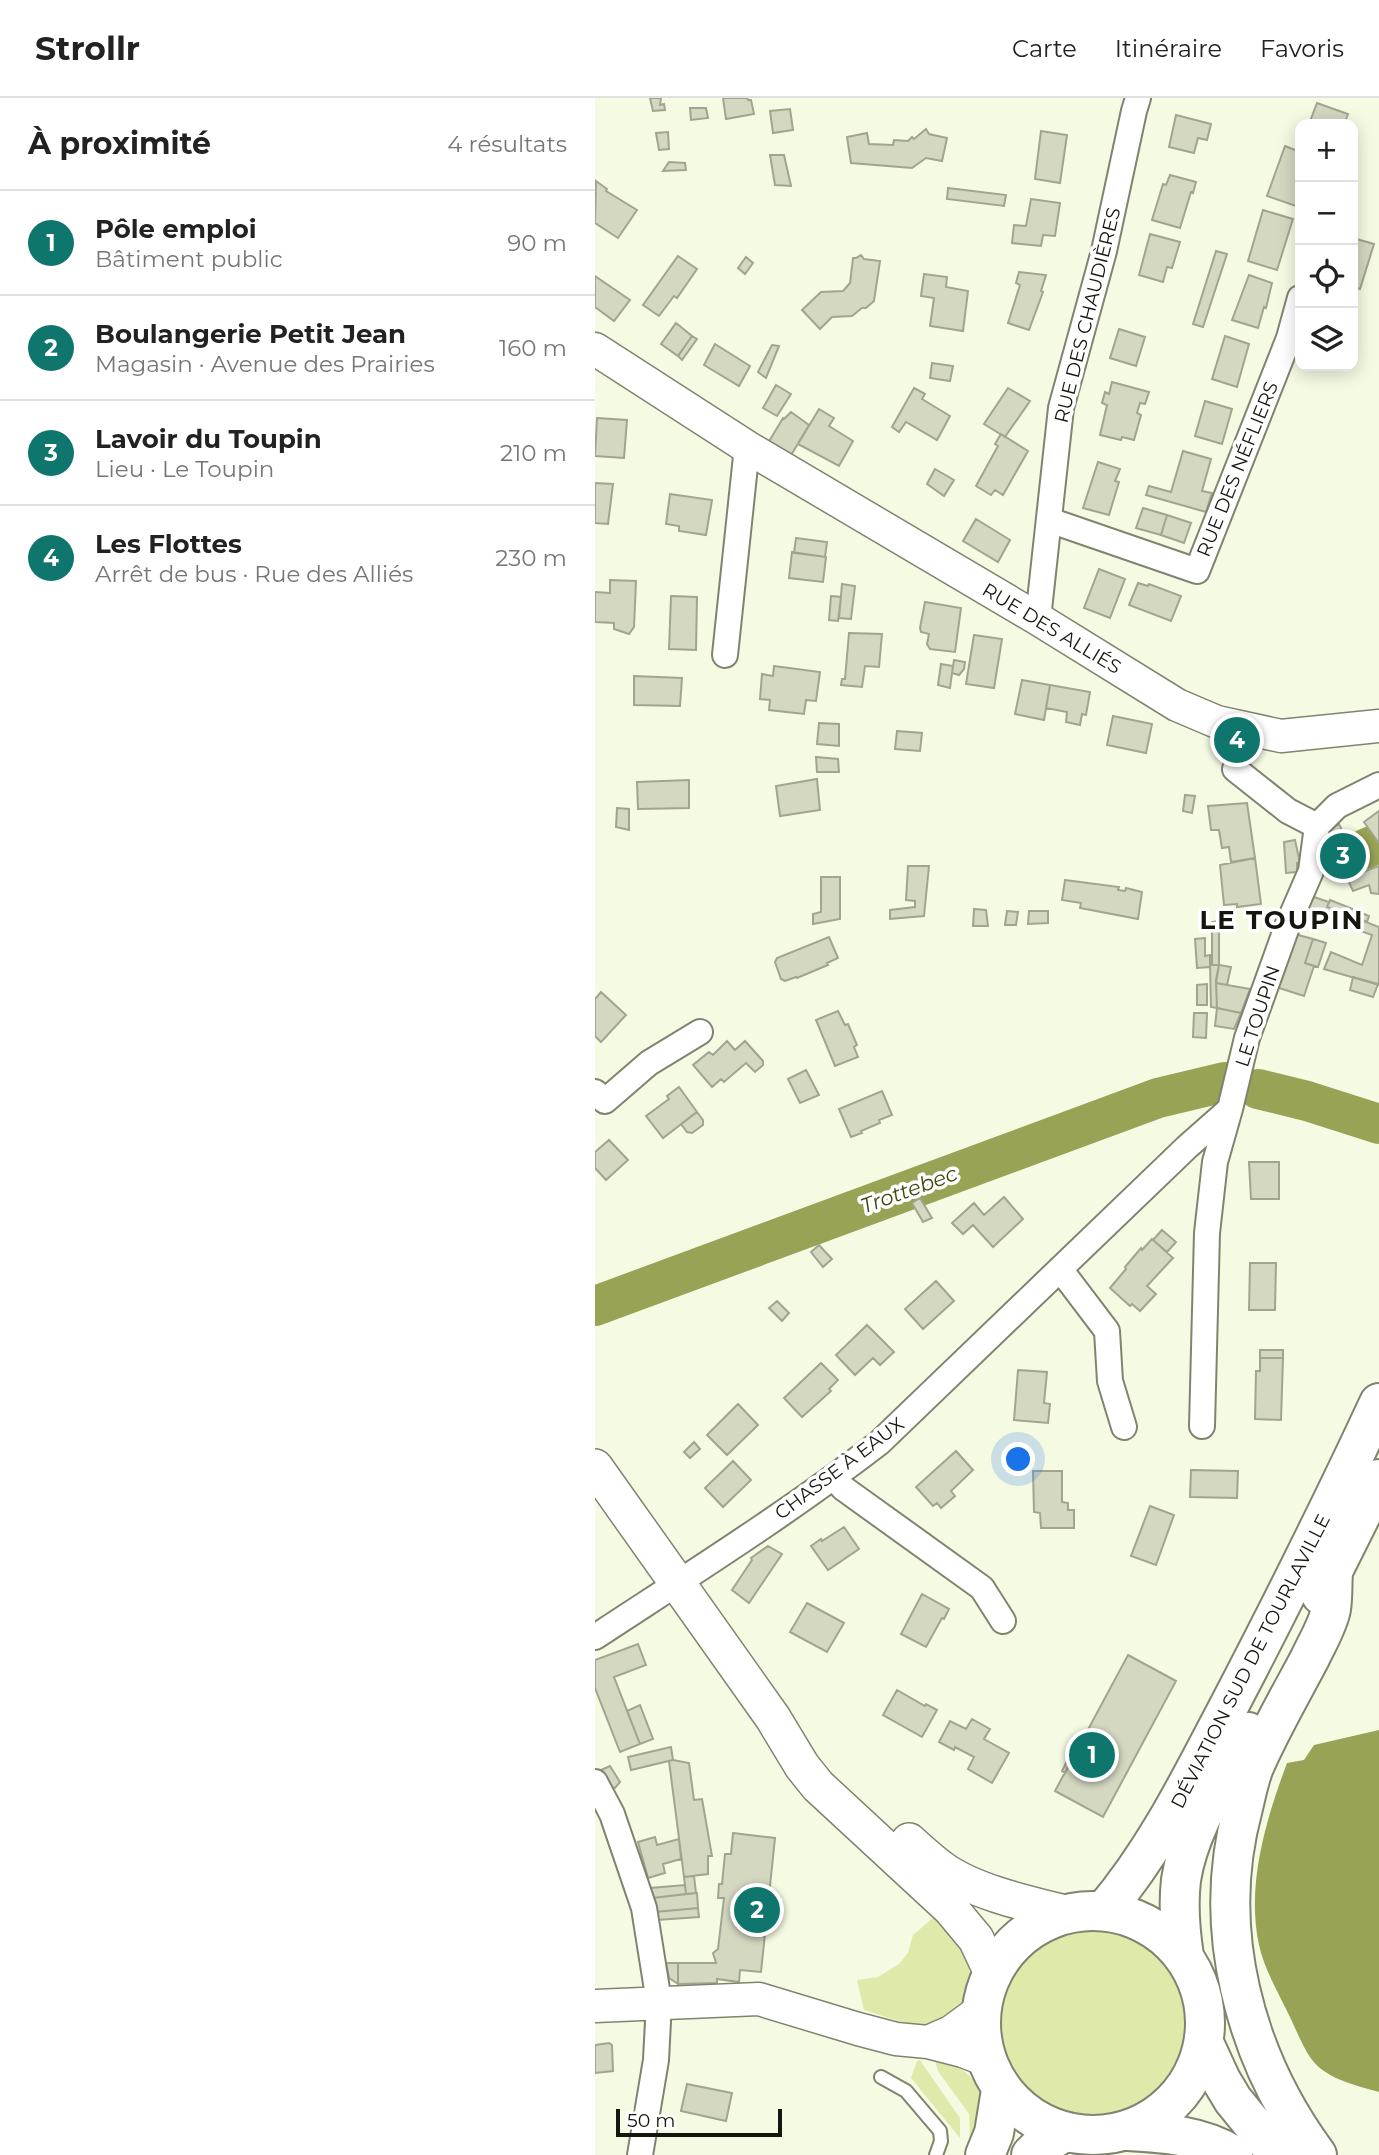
<!DOCTYPE html>
<html lang="fr">
<meta charset="utf-8">
<style>
:root{--surface:#fff;--page:#f2f2f2;--text:#222;--muted:#767676;--line:#e0e0e0;--accent:#0f766e}
body{margin:0;font-family:Montserrat,sans-serif;background:var(--page);color:var(--text)}
.controls{position:absolute;right:21px;top:21px;display:grid;overflow:hidden;border-radius:14px;box-shadow:0 4px 18px #0003}
.controls button{width:63px;height:63px;display:grid;place-items:center;padding:0;border:0;border-bottom:2px solid var(--line);background:var(--surface);color:var(--text);font:35px sans-serif}
.scale{position:absolute;left:21px;bottom:18px;width:166px;box-sizing:border-box;padding-left:7px;border:4px solid #15170f;border-top:0;font-size:19px;line-height:24px;white-space:nowrap;color:#15170f;-webkit-text-stroke:5px #fff;paint-order:stroke}
.you{position:absolute;left:424px;top:1362px;width:24px;height:24px;margin:-18px;border:5px solid #fff;border-radius:50%;background:#1a73e8;box-shadow:0 0 0 10px #1a73e833}
.badge{display:grid;place-items:center;width:46px;height:46px;border-radius:50%;background:var(--accent);color:#fff;font-size:23px;font-weight:700}
.pin{position:absolute;translate:-50% -50%;border:4px solid #fff;box-shadow:0 2px 7px #0006}
.list{margin:0;padding:0;list-style:none}
h2{display:flex;justify-content:space-between;align-items:center;height:91px;margin:0;padding:0 28px;font-size:30px}
h2 small{font-size:23px;font-weight:400;color:var(--muted)}
.list li{display:grid;grid-template-columns:46px 1fr auto;gap:21px;align-items:center;box-sizing:border-box;height:105px;padding:0 28px;border-top:2px solid var(--line)}
.list b{display:block;font-size:26px;white-space:nowrap}
.list p{margin:0;font-size:23px;white-space:nowrap;color:var(--muted)}
.list em{font-size:23px;font-style:normal;color:var(--muted)}
.icon{flex:none;width:38px;height:38px;fill:none;stroke:currentColor;stroke-width:2;stroke-linecap:round;stroke-linejoin:round}
.map{position:relative;flex:none;width:784px;height:2057px;overflow:hidden}
header{display:flex;align-items:center;gap:42px;box-sizing:border-box;height:98px;padding:0 35px;background:var(--surface);border-bottom:2px solid var(--line)}
header strong{font-size:33px}
nav{display:flex;gap:38px;margin-inline-start:auto;font-size:24px}
main{display:flex}
aside{flex:1;background:var(--surface)}
.map>svg:first-child{display:block}
</style>
<header>
<strong>Strollr</strong>
<nav><a>Carte</a><a>Itinéraire</a><a>Favoris</a></nav>
</header>
<main>
<aside>
<h2>À proximité<small>4 résultats</small></h2>
<ul class="list">
<li><span class="badge">1</span><div><b>Pôle emploi</b><p>Bâtiment public</p></div><em>90 m</em></li>
<li><span class="badge">2</span><div><b>Boulangerie Petit Jean</b><p>Magasin · Avenue des Prairies</p></div><em>160 m</em></li>
<li><span class="badge">3</span><div><b>Lavoir du Toupin</b><p>Lieu · Le Toupin</p></div><em>210 m</em></li>
<li><span class="badge">4</span><div><b>Les Flottes</b><p>Arrêt de bus · Rue des Alliés</p></div><em>230 m</em></li>
</ul>
</aside>
<div class="map">
<svg width="784" height="2057" viewBox="0 0 784 2057">
<rect width="100%" height="100%" fill="#f5fae3"/>
<path fill="#dee9aa" d="M 338,1820 C 366,1845 396,1884 357,1914 C 346,1923 336,1927 322,1926 C 305,1925 286,1917 269,1912 L 262,1882 L 283,1879 L 304,1866 L 313,1855 L 318,1837 Z
M405 1926a93 93 0 1 1 186 0a93 93 0 1 1-186 0Z
M 325,1962 L 365,2020 L 365,2040 L 316,1980 L 322,1963 Z
M 340,1963 C 370,1966 393,1987 384,2019 C 382,2028 378,2037 375,2045 L 374,2016 L 343,1973 Z"/>
<path fill="#98a356" d="M 784,1632 L 784,1994 C 763,1988 732,1981 718,1963 C 707,1949 699,1926 691,1911 C 681,1890 669,1870 664,1847 C 651,1787 671,1721 692,1665 L 709,1662 L 719,1647 Z"/>
<g fill="none" stroke-linecap="round" stroke-linejoin="round">
<path stroke="#98a356" stroke-width="40" d="M 770,751 L 784,745
M 663,991 L 712,1003 L 784,1026
M 0,1208 L 563,1000 L 630,984"/>
</g>
<path fill="#d4d8c1" stroke="#a1a58f" stroke-width="2" d="M 55,0 L 66,0 L 65,7 L 69,6 L 70,12 L 58,13 Z
M 128,0 L 152,0 L 153,2 L 156,2 L 159,16 L 131,21 Z
M 722,5 L 753,16 L 749,26 L 714,26 Z
M 95,10 L 111,10 L 113,20 L 96,22 Z
M 195,11 L 198,32 L 178,35 L 175,13 Z
M 581,17 L 616,26 L 612,42 L 603,40 L 599,55 L 574,49 Z
M 331,31 L 334,36 L 352,40 L 347,63 L 331,60 L 317,70 L 256,65 L 252,39 L 272,35 L 274,46 L 298,47 L 299,42 L 313,43 L 317,39 L 319,41 Z
M 446,33 L 472,37 L 465,85 L 440,81 Z
M 73,34 L 74,51 L 64,52 L 61,35 Z
M 690,48 L 705,54 L 705,96 L 701,108 L 672,98 Z
M 175,57 L 189,57 L 196,88 L 180,87 Z
M 74,64 L 90,65 L 91,72 L 68,73 Z
M 575,77 L 601,84 L 598,95 L 596,94 L 585,130 L 557,122 L 568,86 L 571,87 Z
M 1,83 L 12,91 L 11,93 L 42,112 L 23,140 L 0,125 Z
M 353,90 L 411,97 L 409,108 L 352,101 Z
M 436,101 L 465,105 L 460,138 L 448,137 L 446,148 L 417,145 L 419,127 L 431,128 Z
M 668,112 L 698,121 L 682,172 L 653,163 Z
M 555,136 L 585,144 L 577,170 L 572,169 L 568,184 L 544,177 Z
M 758,140 L 779,146 L 765,191 L 758,189 Z
M 621,153 L 632,156 L 608,229 L 598,226 Z
M 266,157 L 269,161 L 285,163 L 279,203 L 271,210 L 267,210 L 257,218 L 237,219 L 225,231 L 207,212 L 226,194 L 248,193 L 255,185 L 258,160 L 261,160 Z
M 83,158 L 102,171 L 82,200 L 79,198 L 64,218 L 48,207 Z
M 151,159 L 158,165 L 150,176 L 143,170 Z
M 424,174 L 451,177 L 446,193 L 448,194 L 434,232 L 413,225 L 425,187 L 421,185 Z
M 329,176 L 352,179 L 351,189 L 373,193 L 368,233 L 335,228 L 339,200 L 326,198 Z
M 654,177 L 677,185 L 671,210 L 669,209 L 663,230 L 637,222 Z
M 0,178 L 35,202 L 19,223 L 0,209 Z
M 81,225 L 97,238 L 83,258 L 66,246 Z
M 524,231 L 550,239 L 541,268 L 515,260 Z
M 97,238 L 102,241 L 87,262 L 83,258 Z
M 630,238 L 654,246 L 642,289 L 617,281 Z
M 120,246 L 155,268 L 144,288 L 109,267 Z
M 177,247 L 184,248 L 171,280 L 163,274 Z
M 337,265 L 358,268 L 355,283 L 335,280 Z
M 517,284 L 554,294 L 550,306 L 545,305 L 542,315 L 546,317 L 539,342 L 527,339 L 526,342 L 505,337 L 512,307 L 507,305 L 510,294 L 514,296 Z
M 181,287 L 196,296 L 182,318 L 168,310 Z
M 319,290 L 330,296 L 327,301 L 355,318 L 342,342 L 311,324 L 304,334 L 297,329 Z
M 413,290 L 435,303 L 410,339 L 389,326 Z
M 610,303 L 637,311 L 627,346 L 600,338 Z
M 224,311 L 239,320 L 234,328 L 258,343 L 244,368 L 203,346 Z
M 196,314 L 214,327 L 195,359 L 173,345 L 188,320 L 189,321 Z
M 2,320 L 32,322 L 29,360 L 0,358 Z
M 406,336 L 433,353 L 408,397 L 400,392 L 396,397 L 381,388 L 403,348 L 400,346 Z
M 588,353 L 616,361 L 607,393 L 617,395 L 611,414 L 551,397 L 554,388 L 576,394 Z
M 503,364 L 525,371 L 520,383 L 524,384 L 514,417 L 488,410 Z
M 340,371 L 359,382 L 349,398 L 332,386 Z
M 0,385 L 18,386 L 13,426 L 0,425 Z
M 75,396 L 117,402 L 111,437 L 84,433 L 84,428 L 71,426 Z
M 548,410 L 572,417 L 566,437 L 541,430 Z
M 572,417 L 596,425 L 589,445 L 566,437 Z
M 381,421 L 415,442 L 403,464 L 368,443 Z
M 201,440 L 232,444 L 230,459 L 199,455 Z
M 197,454 L 231,459 L 228,484 L 194,480 Z
M 504,471 L 530,481 L 515,520 L 489,510 Z
M 15,482 L 41,483 L 39,529 L 34,536 L 19,531 L 19,525 L 0,524 L 0,494 L 15,495 Z
M 543,485 L 553,488 L 554,486 L 586,498 L 576,523 L 534,507 Z
M 247,486 L 260,488 L 256,521 L 244,520 Z
M 76,498 L 102,499 L 101,552 L 74,551 Z
M 236,498 L 246,499 L 243,523 L 234,522 Z
M 330,504 L 366,510 L 360,554 L 335,551 L 332,546 L 334,536 L 326,534 L 325,530 Z
M 254,535 L 287,536 L 284,569 L 270,568 L 267,589 L 246,587 L 247,581 L 250,581 Z
M 379,537 L 407,541 L 399,590 L 371,586 Z
M 359,562 L 370,564 L 369,571 L 364,577 L 357,575 Z
M 346,566 L 358,568 L 355,590 L 343,587 Z
M 179,568 L 225,574 L 221,603 L 211,602 L 209,616 L 174,612 L 175,602 L 165,601 L 167,576 L 178,578 Z
M 39,578 L 87,580 L 85,608 L 39,607 Z
M 427,582 L 455,587 L 449,622 L 420,616 Z
M 455,587 L 495,594 L 491,617 L 487,616 L 485,627 L 471,624 L 472,614 L 451,610 Z
M 518,618 L 557,626 L 551,655 L 512,647 Z
M 224,625 L 244,626 L 244,648 L 222,646 Z
M 302,633 L 327,635 L 325,653 L 300,651 Z
M 221,659 L 243,661 L 244,674 L 222,674 Z
M 222,681 L 225,712 L 185,718 L 181,688 Z
M 94,682 L 94,710 L 43,711 L 42,684 Z
M 590,697 L 600,698 L 597,715 L 588,713 Z
M 652,705 L 660,760 L 636,764 L 634,749 L 627,750 L 624,732 L 616,732 L 613,708 Z
M 22,710 L 34,711 L 34,732 L 21,729 Z
M 784,713 L 784,743 L 783,744 L 769,724 Z
M 744,726 L 749,737 L 729,751 L 730,735 Z
M 700,742 L 705,765 L 702,765 L 702,774 L 691,775 L 689,744 Z
M 761,743 L 768,760 L 735,773 L 728,756 Z
M 660,760 L 666,806 L 642,809 L 642,806 L 629,807 L 625,767 Z
M 313,768 L 334,768 L 329,818 L 295,821 L 295,812 L 320,809 L 320,803 L 311,802 Z
M 784,768 L 784,796 L 776,795 L 774,787 L 758,793 L 752,780 Z
M 226,779 L 245,779 L 245,821 L 218,826 L 218,816 L 226,814 Z
M 470,782 L 524,789 L 523,792 L 530,793 L 531,790 L 547,794 L 543,821 L 485,810 L 486,805 L 467,802 Z
M 719,799 L 734,804 L 732,809 L 784,829 L 784,887 L 729,871 L 736,854 L 767,867 L 777,837 L 709,812 Z
M 735,802 L 755,810 L 751,816 L 732,809 Z
M 755,810 L 774,818 L 772,824 L 751,816 Z
M 379,811 L 391,812 L 393,828 L 378,828 Z
M 412,813 L 423,814 L 421,827 L 410,827 Z
M 434,813 L 453,813 L 453,825 L 433,826 Z
M 624,823 L 624,867 L 617,867 L 617,824 Z
M 696,835 L 718,841 L 710,865 L 719,868 L 709,898 L 678,888 Z
M 234,839 L 243,860 L 232,865 L 233,867 L 202,880 L 201,879 L 190,883 L 186,881 L 180,864 L 182,860 Z
M 610,840 L 610,858 L 615,857 L 615,869 L 602,870 L 600,841 Z
M 718,841 L 731,845 L 723,869 L 710,865 Z
M 615,867 L 624,867 L 621,882 L 622,910 L 616,909 Z
M 624,867 L 636,869 L 632,887 L 621,885 Z
M 758,879 L 783,886 L 778,899 L 755,892 Z
M 621,885 L 655,891 L 646,915 L 622,910 Z
M 612,886 L 612,907 L 602,907 L 602,887 Z
M 6,894 L 31,917 L 6,944 L 0,938 L 0,901 Z
M 622,910 L 646,915 L 639,931 L 620,928 Z
M 243,913 L 250,927 L 253,926 L 262,947 L 259,949 L 263,959 L 240,968 L 221,922 Z
M 599,915 L 612,915 L 611,940 L 598,939 Z
M 132,943 L 140,952 L 150,943 L 168,963 L 168,967 L 160,974 L 151,965 L 129,984 L 126,981 L 117,989 L 98,967 L 114,954 L 118,957 Z
M 211,972 L 224,997 L 205,1005 L 193,981 Z
M 84,989 L 102,1014 L 68,1040 L 51,1018 L 74,1001 L 72,998 Z
M 287,993 L 297,1017 L 284,1022 L 285,1025 L 266,1033 L 267,1035 L 256,1039 L 244,1011 Z
M 102,1014 L 108,1022 L 108,1027 L 97,1035 L 92,1034 L 86,1026 Z
M 14,1042 L 33,1062 L 11,1082 L 0,1070 L 0,1054 Z
M 654,1064 L 684,1064 L 684,1101 L 656,1101 Z
M 409,1099 L 428,1121 L 398,1149 L 378,1127 L 368,1136 L 357,1125 L 379,1105 L 389,1117 Z
M 325,1100 L 337,1120 L 328,1124 L 317,1105 Z
M 567,1132 L 581,1144 L 572,1154 L 558,1142 Z
M 557,1141 L 578,1160 L 552,1188 L 561,1196 L 545,1213 L 537,1206 L 535,1208 L 515,1190 L 531,1171 L 530,1169 L 546,1150 L 547,1152 Z
M 224,1147 L 237,1161 L 228,1169 L 216,1154 Z
M 655,1165 L 681,1165 L 680,1212 L 654,1212 Z
M 341,1183 L 359,1203 L 328,1231 L 310,1211 Z
M 182,1203 L 194,1215 L 187,1223 L 174,1210 Z
M 272,1227 L 299,1254 L 285,1267 L 278,1260 L 260,1277 L 241,1257 Z
M 665,1252 L 688,1252 L 688,1260 L 665,1260 Z
M 665,1260 L 688,1260 L 686,1322 L 660,1321 L 661,1273 L 665,1273 Z
M 226,1265 L 243,1282 L 234,1291 L 236,1293 L 207,1319 L 189,1300 Z
M 423,1272 L 452,1274 L 449,1305 L 455,1306 L 453,1325 L 419,1322 Z
M 143,1306 L 163,1327 L 132,1357 L 112,1337 Z
M 99,1344 L 105,1351 L 95,1360 L 89,1354 Z
M 361,1353 L 378,1372 L 356,1393 L 360,1398 L 346,1410 L 342,1405 L 338,1408 L 321,1389 Z
M 138,1363 L 156,1382 L 128,1409 L 110,1390 Z
M 596,1372 L 643,1373 L 642,1400 L 595,1399 Z
M 438,1373 L 467,1373 L 467,1404 L 473,1405 L 473,1412 L 479,1412 L 479,1430 L 446,1430 L 445,1415 L 439,1414 Z
M 555,1408 L 579,1417 L 561,1467 L 536,1458 Z
M 249,1429 L 264,1451 L 233,1472 L 216,1448 L 226,1441 L 227,1443 Z
M 173,1448 L 187,1456 L 154,1505 L 137,1492 L 157,1462 L 156,1460 Z
M 327,1496 L 354,1511 L 349,1521 L 347,1520 L 331,1549 L 306,1536 Z
M 212,1505 L 249,1525 L 232,1554 L 195,1534 Z
M 43,1546 L 51,1567 L 19,1579 L 45,1646 L 25,1654 L 0,1590 L 0,1562 Z
M 533,1557 L 581,1583 L 508,1719 L 460,1693 Z
M 302,1592 L 330,1608 L 331,1606 L 342,1612 L 327,1639 L 288,1617 Z
M 45,1607 L 58,1641 L 45,1646 L 32,1613 Z
M 377,1621 L 395,1631 L 389,1641 L 414,1655 L 397,1685 L 373,1671 L 379,1659 L 360,1649 L 359,1652 L 344,1644 L 355,1623 L 371,1631 Z
M 485,1638 L 489,1640 L 470,1675 L 467,1673 Z
M 76,1649 L 78,1662 L 36,1672 L 33,1659 Z
M 78,1662 L 94,1665 L 99,1702 L 107,1701 L 117,1758 L 113,1758 L 113,1776 L 89,1779 L 74,1663 Z
M 15,1668 L 25,1684 L 20,1690 L 15,1689 L 6,1672 Z
M 138,1735 L 180,1740 L 166,1874 L 145,1872 L 144,1884 L 122,1881 L 122,1885 L 83,1886 L 83,1865 L 121,1865 L 118,1855 L 123,1851 L 129,1800 L 123,1800 L 124,1786 L 127,1786 L 130,1756 L 136,1756 Z
M 60,1739 L 62,1747 L 84,1741 L 86,1761 L 68,1766 L 70,1775 L 53,1780 L 43,1744 Z
M 99,1778 L 101,1795 L 91,1796 L 89,1779 Z
M 90,1787 L 91,1796 L 57,1800 L 55,1790 Z
M 102,1795 L 103,1810 L 60,1814 L 57,1800 Z
M 103,1810 L 104,1819 L 62,1822 L 60,1814 Z
M 71,1865 L 83,1865 L 83,1886 L 74,1880 Z
M 14,1945 L 17,1947 L 18,1973 L 0,1975 L 0,1947 Z
M 92,1986 L 137,1995 L 131,2023 L 86,2013 Z"/>
<g fill="none" stroke-linecap="round" stroke-linejoin="round">
<defs>
<path id="service" d="M 286,1979 L 311,1993 L 345,2033 L 346,2043 L 341,2057"/>
<path id="minor" d="M 454,422 L 602,473 L 694,240 L 705,200
M 443,521 L 466,310 L 509,153 L 539,13 L 543,0
M 130,557 L 152,349
M 640,671 L 693,713 L 722,728
M 0,994 L 10,1003 L 54,965 L 105,934
M 465,1171 L 512,1233 L 515,1283 L 529,1329
M 607,1328 L 612,1135 L 620,1064 L 635,1011 L 652,940 L 693,826 L 716,773 L 722,728 L 742,708 L 784,687
M 239,1379 L 248,1390 L 387,1490 L 408,1523
M 0,1539 C 96,1476 193,1415 284,1345 L 592,1049 L 635,1011
M 0,1684 L 17,1716 L 49,1810 L 64,1904 L 61,1962 L 45,2057"/>
<path id="tertiary" d="M 0,251 L 152,349 L 443,521 L 582,607 L 622,624 L 686,638 L 784,628
M 0,1908 L 164,1901 L 263,1931 L 301,1941 L 333,1944 L 368,1953 L 391,1962
M 333,1944 L 356,1934 L 386,1912"/>
<path id="secondary" d="M 0,1369 L 178,1620 L 207,1668 L 223,1688 L 356,1811 L 381,1841 L 397,1875
M 314,1743 C 325,1753 336,1763 347,1771 C 379,1794 433,1806 470,1815"/>
<path id="primary" d="M 390,2057 L 399,2035 L 406,1992
M 436,2057 L 443,2050 L 468,2035"/>
<path id="trunk" d="M 726,1497 L 784,1381
M386 1925a112 112 0 1 1 224 0a112 112 0 1 1-224 0Z
M 509,1813 C 562,1751 598,1676 636,1604 C 687,1506 737,1406 784,1305
M 589,1858 C 585,1832 583,1808 586,1782 C 594,1729 628,1680 653,1634
M 609,1945 L 626,1982 L 638,2002 L 683,2057
M 532,2033 C 568,2035 607,2037 638,2057
M 722,2057 C 649,1958 615,1830 648,1710 C 651,1697 654,1682 659,1669 C 675,1632 696,1596 715,1560 C 722,1545 733,1527 736,1511 C 738,1499 737,1486 738,1474"/>
</defs>
<use href="#service" stroke="#80846f" stroke-width="16"/>
<use href="#minor" stroke="#80846f" stroke-width="28"/>
<use href="#tertiary" stroke="#80846f" stroke-width="35"/>
<use href="#secondary" stroke="#80846f" stroke-width="38"/>
<use href="#primary" stroke="#80846f" stroke-width="42"/>
<use href="#trunk" stroke="#80846f" stroke-width="42"/>
<use href="#service" stroke="#fff" stroke-width="12"/>
<use href="#minor" stroke="#fff" stroke-width="24"/>
<use href="#tertiary" stroke="#fff" stroke-width="32"/>
<use href="#secondary" stroke="#fff" stroke-width="35"/>
<use href="#primary" stroke="#fff" stroke-width="38"/>
<use href="#trunk" stroke="#fff" stroke-width="38"/>
</g>
<g text-anchor="middle" stroke-width="7" stroke-linejoin="round" paint-order="stroke">
<g font-size="19" fill="#15170f" stroke="#fff">
<text transform="translate(492 217) rotate(-76)" y="7">RUE DES CHAUDIÈRES</text>
<text transform="translate(642 371) rotate(-68)" y="7">RUE DES NÉFLIERS</text>
<text transform="translate(457 530) rotate(31)" y="7">RUE DES ALLIÉS</text>
<text transform="translate(662 918) rotate(-72)" y="7">LE TOUPIN</text>
<text transform="translate(244 1370) rotate(-37)" y="7">CHASSE À EAUX</text>
<text transform="translate(655 1563) rotate(-63)" y="7">DÉVIATION SUD DE TOURLAVILLE</text>
</g>
<g font-size="21" font-style="italic" fill="#41480d" stroke="#fff">
<text transform="translate(314 1092) rotate(-20)" y="7">Trottebec</text>
</g>
<g font-size="26" font-weight="bold" letter-spacing="2" fill="#15170f" stroke="#fff">
<text x="687" y="831">LE TOUPIN</text>
</g>
</g>
</svg>
<div class="controls">
<button>+</button>
<button>−</button>
<button><svg class="icon" aria-label="locate" viewBox="0 0 24 24"><circle cx="12" cy="12" r="6"/><path d="M12 2v4M12 18v4M2 12h4M18 12h4"/></svg></button>
<button><svg class="icon" aria-label="layers" viewBox="0 0 24 24"><path d="M12 4l9 5-9 5-9-5zM3 14l9 5 9-5"/></svg></button>
</div>
<div class="scale">50 m</div>
<div class="you"></div>
<div class="pin badge" style="left:497px;top:1657px">1</div>
<div class="pin badge" style="left:162px;top:1812px">2</div>
<div class="pin badge" style="left:748px;top:758px">3</div>
<div class="pin badge" style="left:642px;top:642px">4</div>
</div>
</main>
